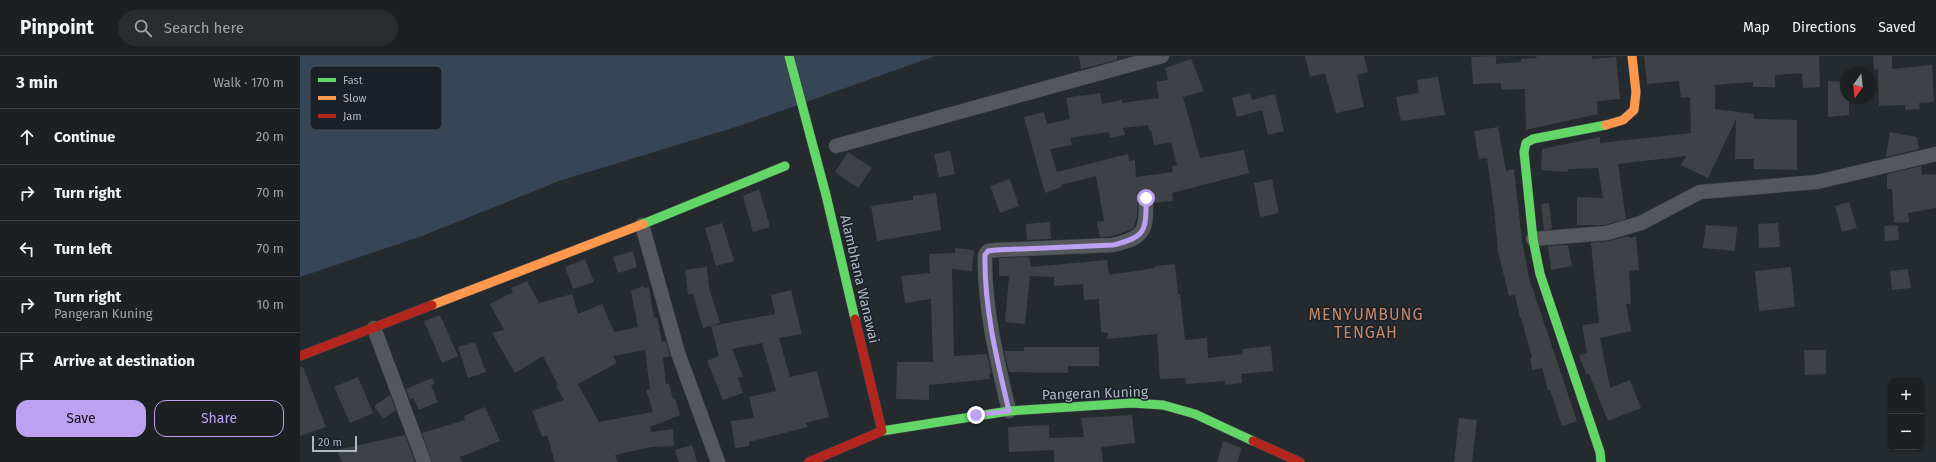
<!DOCTYPE html>
<meta charset="utf-8">
<style>
:root{--surface:#1c2022;--page:#292d2f;--text:#f1f3f6;--muted:#a0a3a5;--line:#3a3e40;--accent:#bca0f2}
body{margin:0;font-family:"Fira Sans",sans-serif;background:var(--page);color:var(--text)}
.controls{position:absolute;right:12px;bottom:12px;display:grid;overflow:hidden;border-radius:8px;box-shadow:0 1px 3px #0004}
.controls button{width:36px;height:36px;display:grid;place-items:center;padding:0;border:0;border-bottom:1px solid var(--line);background:var(--surface);color:var(--text);font:20px sans-serif}
.compass{position:absolute;left:1540px;top:12px;width:36px;height:36px;border-radius:50%;background:var(--surface);box-shadow:0 1px 3px #0004;rotate:195deg}
.scale{position:absolute;left:12px;bottom:10px;width:45px;box-sizing:border-box;padding-left:4px;border:2px solid #aeb7c0;border-top:0;font-size:11px;line-height:14px;white-space:nowrap;color:#aeb7c0;-webkit-text-stroke:3px #1a2128;paint-order:stroke}
.stop{position:absolute;width:12px;height:12px;margin:-9px;border:3px solid #bca0f2;border-radius:50%;background:#fff}
.stop.end{background:#bca0f2;border-color:#fff;box-shadow:0 1px 4px #0008}
.list{margin:0;padding:0;list-style:none}
h2{display:flex;justify-content:space-between;align-items:center;height:52px;margin:0;padding:0 16px;font-size:17px}
h2 small{font-size:13px;font-weight:400;color:var(--muted)}
.list li{display:grid;grid-template-columns:26px 1fr auto;gap:12px;align-items:center;box-sizing:border-box;height:56px;padding:0 16px;border-top:1px solid var(--line)}
.list b{display:block;font-size:15px;white-space:nowrap}
.list p{margin:0;font-size:13px;white-space:nowrap;color:var(--muted)}
.list em{font-size:13px;font-style:normal;color:var(--muted)}
.actions{display:flex;gap:8px;padding:12px 16px}
.actions a{flex:1;padding:9px 0;border:1px solid var(--accent);border-radius:12px;text-align:center;font-size:14px;color:var(--accent)}
.actions .main{background:var(--accent);color:#111}
.icon{flex:none;width:22px;height:22px;fill:none;stroke:currentColor;stroke-width:2;stroke-linecap:round;stroke-linejoin:round}
.map{position:relative;flex:none;width:1636px;height:406px;overflow:hidden}
header{display:flex;align-items:center;gap:24px;box-sizing:border-box;height:56px;padding:0 20px;background:var(--surface);border-bottom:1px solid var(--line)}
header strong{font-size:19px}
nav{display:flex;gap:22px;margin-inline-start:auto;font-size:14px}
.search{width:280px;height:36px;background:var(--page);display:flex;align-items:center;gap:10px;box-sizing:border-box;padding:0 14px;border-radius:22px;color:var(--muted);font-size:15px}
main{display:flex}
aside{flex:1;background:var(--surface)}
.map>svg:first-child{display:block}
</style>
<header>
<strong>Pinpoint</strong>
<div class="search"><svg class="icon" aria-label="search" viewBox="0 0 24 24"><circle cx="10" cy="10" r="6"/><path d="M15 15l6 6"/></svg>Search here</div>
<nav><a>Map</a><a>Directions</a><a>Saved</a></nav>
</header>
<main>
<aside>
<h2>3 min<small>Walk · 170 m</small></h2>
<ul class="list">
<li><svg class="icon" aria-label="ahead" viewBox="0 0 24 24"><path d="M12 20V5M6 11l6-6 6 6"/></svg><div><b>Continue</b></div><em>20 m</em></li>
<li><svg class="icon" aria-label="right" viewBox="0 0 24 24"><path d="M7 20v-9h11M14 6l5 5-5 5"/></svg><div><b>Turn right</b></div><em>70 m</em></li>
<li><svg class="icon" aria-label="left" viewBox="0 0 24 24"><path d="M17 20v-9H6M10 6l-5 5 5 5"/></svg><div><b>Turn left</b></div><em>70 m</em></li>
<li><svg class="icon" aria-label="right" viewBox="0 0 24 24"><path d="M7 20v-9h11M14 6l5 5-5 5"/></svg><div><b>Turn right</b><p>Pangeran Kuning</p></div><em>10 m</em></li>
<li><svg class="icon" aria-label="arrive" viewBox="0 0 24 24"><path d="M6 21V4h12l-3 4 3 4H6"/></svg><div><b>Arrive at destination</b></div></li>
</ul>
<div class="actions"><a class="main">Save</a><a>Share</a></div>
</aside>
<div class="map">
<svg width="1636" height="406" viewBox="0 0 1636 406">
<rect width="100%" height="100%" fill="#252a2e"/>
<path fill="#374656" d="M 0,0 L 635,0 L 439,70 L 259,125 L 122,180 L 0,221 Z"/>
<path fill="#3e4246" fill-rule="evenodd" d="M 779,0 L 817,0 L 817,4 L 781,13 Z
M 1005,0 L 1064,0 L 1068,16 L 1057,19 L 1064,51 L 1036,57 L 1025,17 L 1010,21 Z
M 1196,0 L 1196,8 L 1221,6 L 1221,3 L 1237,2 L 1236,0 L 1292,0 L 1292,3 L 1316,1 L 1320,43 L 1297,45 L 1298,58 L 1226,74 L 1225,33 L 1201,34 L 1201,27 L 1173,28 L 1171,1 Z
M 1344,0 L 1519,0 L 1520,31 L 1503,32 L 1502,17 L 1475,19 L 1475,31 L 1453,31 L 1453,26 L 1415,29 L 1415,53 L 1454,58 L 1454,63 L 1497,64 L 1497,114 L 1454,113 L 1454,103 L 1435,103 L 1436,63 L 1408,122 L 1381,109 L 1386,100 L 1318,108 L 1326,163 L 1305,169 L 1277,169 L 1277,141 L 1303,142 L 1298,112 L 1268,113 L 1268,116 L 1241,114 L 1242,93 L 1300,81 L 1300,87 L 1391,77 L 1390,41 L 1381,42 L 1379,25 L 1347,28 Z
M 1573,0 L 1592,0 L 1592,13 L 1632,9 L 1634,46 L 1619,47 L 1620,53 L 1605,54 L 1605,49 L 1579,50 L 1578,13 L 1574,14 Z
M 891,3 L 904,35 L 883,41 L 900,102 L 944,94 L 949,117 L 872,137 L 873,145 L 854,147 L 853,137 L 846,134 L 842,134 L 838,142 L 837,161 L 833,173 L 813,180 L 800,181 L 797,166 L 804,165 L 796,120 L 761,129 L 762,131 L 745,137 L 724,61 L 744,56 L 747,68 L 770,63 L 766,42 L 781,39 L 781,40 L 800,37 L 802,48 L 822,44 L 822,47 L 859,42 L 856,26 L 868,24 L 865,12 ZM 848,69 L 849,75 L 851,74 L 854,89 L 871,86 L 877,109 L 872,110 L 873,116 L 836,121 L 835,104 L 829,105 L 828,98 L 757,116 L 750,93 L 772,89 L 770,82 L 809,76 L 810,82 L 825,79 L 823,72 Z
M 1138,21 L 1145,59 L 1101,65 L 1096,41 L 1119,37 L 1117,24 Z
M 1528,25 L 1546,26 L 1546,42 L 1549,42 L 1549,59 L 1528,61 Z
M 950,37 L 952,44 L 975,38 L 984,75 L 968,79 L 962,54 L 937,61 L 932,42 Z
M 1198,71 L 1206,115 L 1214,113 L 1222,184 L 1229,222 L 1277,365 L 1262,370 L 1250,334 L 1248,334 L 1242,312 L 1232,314 L 1230,302 L 1232,301 L 1221,262 L 1220,262 L 1215,238 L 1209,240 L 1198,195 L 1194,153 L 1187,102 L 1179,103 L 1174,75 Z
M 1590,76 L 1617,81 L 1619,93 L 1586,101 Z
M 650,95 L 655,118 L 639,121 L 634,98 Z
M 548,96 L 572,112 L 558,132 L 535,116 Z
M 1621,110 L 1622,119 L 1636,118 L 1636,152 L 1608,157 L 1609,166 L 1594,167 L 1592,133 L 1587,133 L 1587,118 Z
M 710,123 L 719,150 L 700,157 L 690,130 Z
M 972,123 L 979,157 L 960,161 L 954,127 Z
M 459,133 L 470,171 L 453,176 L 443,140 Z
M 636,137 L 641,174 L 577,185 L 571,150 L 613,144 L 613,140 Z
M 1549,146 L 1557,172 L 1542,176 L 1535,150 Z
M 1249,147 L 1252,173 L 1244,174 L 1241,148 Z
M 750,166 L 751,183 L 727,184 L 726,168 Z
M 422,167 L 434,205 L 416,210 L 405,172 Z
M 1478,167 L 1480,191 L 1459,192 L 1458,168 Z
M 1406,169 L 1437,171 L 1435,195 L 1403,192 Z
M 1598,169 L 1599,184 L 1585,185 L 1584,170 Z
M 1329,180 L 1329,182 L 1336,181 L 1339,214 L 1329,215 L 1331,248 L 1326,248 L 1331,275 L 1300,282 L 1310,332 L 1330,324 L 1341,352 L 1308,365 L 1289,318 L 1286,318 L 1279,299 L 1287,297 L 1282,269 L 1299,267 L 1291,187 L 1309,185 Z
M 1268,189 L 1272,210 L 1251,214 L 1248,190 Z
M 655,192 L 674,194 L 672,215 L 652,213 L 654,300 L 687,298 L 691,317 L 689,317 L 690,323 L 629,329 L 629,344 L 596,343 L 597,306 L 633,306 L 631,243 L 605,247 L 601,220 L 630,217 L 629,198 L 655,197 Z
M 333,195 L 337,211 L 318,217 L 313,201 Z
M 729,201 L 731,211 L 807,204 L 809,219 L 855,212 L 855,210 L 875,208 L 878,238 L 880,238 L 885,284 L 907,282 L 908,302 L 943,298 L 943,293 L 971,290 L 973,315 L 941,318 L 942,327 L 925,329 L 925,325 L 886,328 L 885,322 L 860,323 L 857,278 L 807,283 L 808,277 L 801,276 L 799,243 L 784,244 L 783,228 L 754,230 L 754,221 L 730,220 L 725,268 L 705,266 L 709,220 L 699,220 L 699,202 Z
M 285,203 L 294,226 L 273,233 L 265,211 Z
M 407,211 L 409,232 L 420,267 L 403,272 L 393,238 L 388,238 L 385,214 Z
M 1491,211 L 1495,251 L 1459,255 L 1455,215 Z
M 1608,213 L 1611,232 L 1592,234 L 1590,215 Z
M 227,225 L 239,247 L 272,238 L 278,258 L 302,248 L 314,276 L 338,271 L 331,235 L 343,230 L 344,232 L 349,231 L 354,262 L 357,262 L 362,286 L 366,285 L 370,300 L 363,302 L 366,328 L 369,328 L 373,343 L 375,342 L 380,359 L 350,371 L 351,376 L 373,373 L 374,390 L 352,391 L 315,399 L 318,406 L 255,406 L 247,379 L 242,381 L 232,355 L 264,344 L 256,330 L 258,329 L 243,300 L 215,317 L 192,277 L 204,274 L 190,248 L 213,236 L 211,232 ZM 345,294 L 350,333 L 346,334 L 353,356 L 299,366 L 278,328 L 317,307 L 313,300 Z
M 491,234 L 502,278 L 479,282 L 490,321 L 517,315 L 529,361 L 506,367 L 507,371 L 449,386 L 449,390 L 435,392 L 431,365 L 454,362 L 449,341 L 476,335 L 462,287 L 432,293 L 443,320 L 438,322 L 443,337 L 423,344 L 407,305 L 419,300 L 411,270 L 475,258 L 471,239 Z
M 140,259 L 158,300 L 142,307 L 124,265 Z
M 175,286 L 186,316 L 168,322 L 158,291 Z
M 724,291 L 799,291 L 799,310 L 768,310 L 768,317 L 709,316 L 704,295 L 724,295 Z
M 1504,294 L 1526,294 L 1526,318 L 1505,319 Z
M 0,311 L 3,311 L 26,371 L 0,380 Z
M 58,321 L 73,357 L 50,367 L 34,331 Z
M 132,322 L 135,327 L 131,330 L 138,346 L 119,354 L 113,342 L 110,344 L 106,333 Z
M 90,339 L 96,354 L 83,363 L 74,350 Z
M 185,351 L 200,385 L 160,401 L 162,406 L 132,406 L 122,377 L 165,364 L 164,360 Z
M 832,359 L 835,387 L 801,391 L 803,406 L 754,406 L 754,394 L 709,396 L 708,371 L 749,369 L 749,382 L 784,381 L 781,362 Z
M 1159,362 L 1177,364 L 1172,406 L 1154,406 Z
M 105,379 L 115,406 L 42,406 L 37,394 Z
M 923,385 L 942,392 L 937,406 L 917,406 Z
M 392,389 L 397,406 L 379,406 L 375,394 Z"/>
<g fill="none" stroke-linecap="round" stroke-linejoin="round">
<defs>
<path id="street" d="M 536,90 L 862,0
M 342,169 L 378,297 L 418,406
M 1233,183 L 1307,177 L 1341,167 L 1400,136 L 1517,126 L 1636,98
M 74,272 L 124,406
M 709,355 C 697,304 684,252 685,199 L 688,195 L 696,194 L 813,189 C 847,181 846,174 846,142"/>
<path id="fast" d="M 489,0 L 526,139 L 555,263
M 343,168 L 485,110
M 582,375 L 709,355 L 832,347 L 863,349 L 895,358 L 953,385
M 1301,406 L 1300,396 L 1240,218 L 1233,183 L 1224,96 L 1226,87 L 1233,83 L 1306,69"/>
<path id="slow" d="M 1306,69 L 1323,64 L 1334,54 L 1336,36 L 1332,0
M 132,249 L 343,168"/>
<path id="jam" d="M 0,300 L 132,249
M 953,385 L 1000,406
M 509,406 L 582,375 L 555,263"/>
</defs>
<use href="#street" stroke="#424649" stroke-width="15"/>
<use href="#fast" stroke="#424649" stroke-width="10"/>
<use href="#slow" stroke="#424649" stroke-width="10"/>
<use href="#jam" stroke="#424649" stroke-width="10"/>
<use href="#street" stroke="#54585d" stroke-width="14"/>
<use href="#fast" stroke="#63d668" stroke-width="9"/>
<use href="#slow" stroke="#ff974d" stroke-width="9"/>
<use href="#jam" stroke="#b3261e" stroke-width="9"/>
</g>
<g fill="none" stroke-linecap="round" stroke-linejoin="round">
<path stroke="#bca0f2" stroke-width="5" d="M 676,359 L 709,355 C 697,304 684,252 685,199 L 688,195 L 696,194 L 813,189 C 847,181 846,174 846,142"/>
</g>
<g text-anchor="middle" stroke-width="3" stroke-linejoin="round" paint-order="stroke">
<g font-size="14" fill="#aeb7c0" stroke="#1a2128">
<text transform="translate(560 223) rotate(77)" y="5">Alambhana Wanawai</text>
<text transform="translate(795 337) rotate(-2)" y="5">Pangeran Kuning</text>
</g>
<g font-size="16" letter-spacing="1" fill="#c38866" stroke="#1a2128">
<text x="1066" y="264">MENYUMBUNG<tspan x="1066" dy="18">TENGAH</tspan></text>
</g>
</g>
<rect x="10" y="10" width="132" height="64" rx="6" fill="#1a2128" stroke="#464e56" stroke-width="1"/>
<rect x="18" y="22" width="18" height="4" fill="#63d668"/>
<rect x="18" y="40" width="18" height="4" fill="#ff974d"/>
<rect x="18" y="58" width="18" height="4" fill="#b3261e"/>
<g font-size="11" fill="#aeb7c0">
<text x="43" y="28">Fast</text>
<text x="43" y="46">Slow</text>
<text x="43" y="64">Jam</text>
</g>
</svg>
<div class="controls">
<button>+</button>
<button>−</button>
</div>
<svg class="compass" viewBox="-18 -18 36 36"><path d="M0-13l5 13h-10z" fill="#e53935"/><path d="M0 13l5-13h-10z" fill="#a0a3a5"/></svg>
<div class="scale">20 m</div>
<div class="stop" style="left:846px;top:142px"></div>
<div class="stop end" style="left:676px;top:359px"></div>
</div>
</main>
